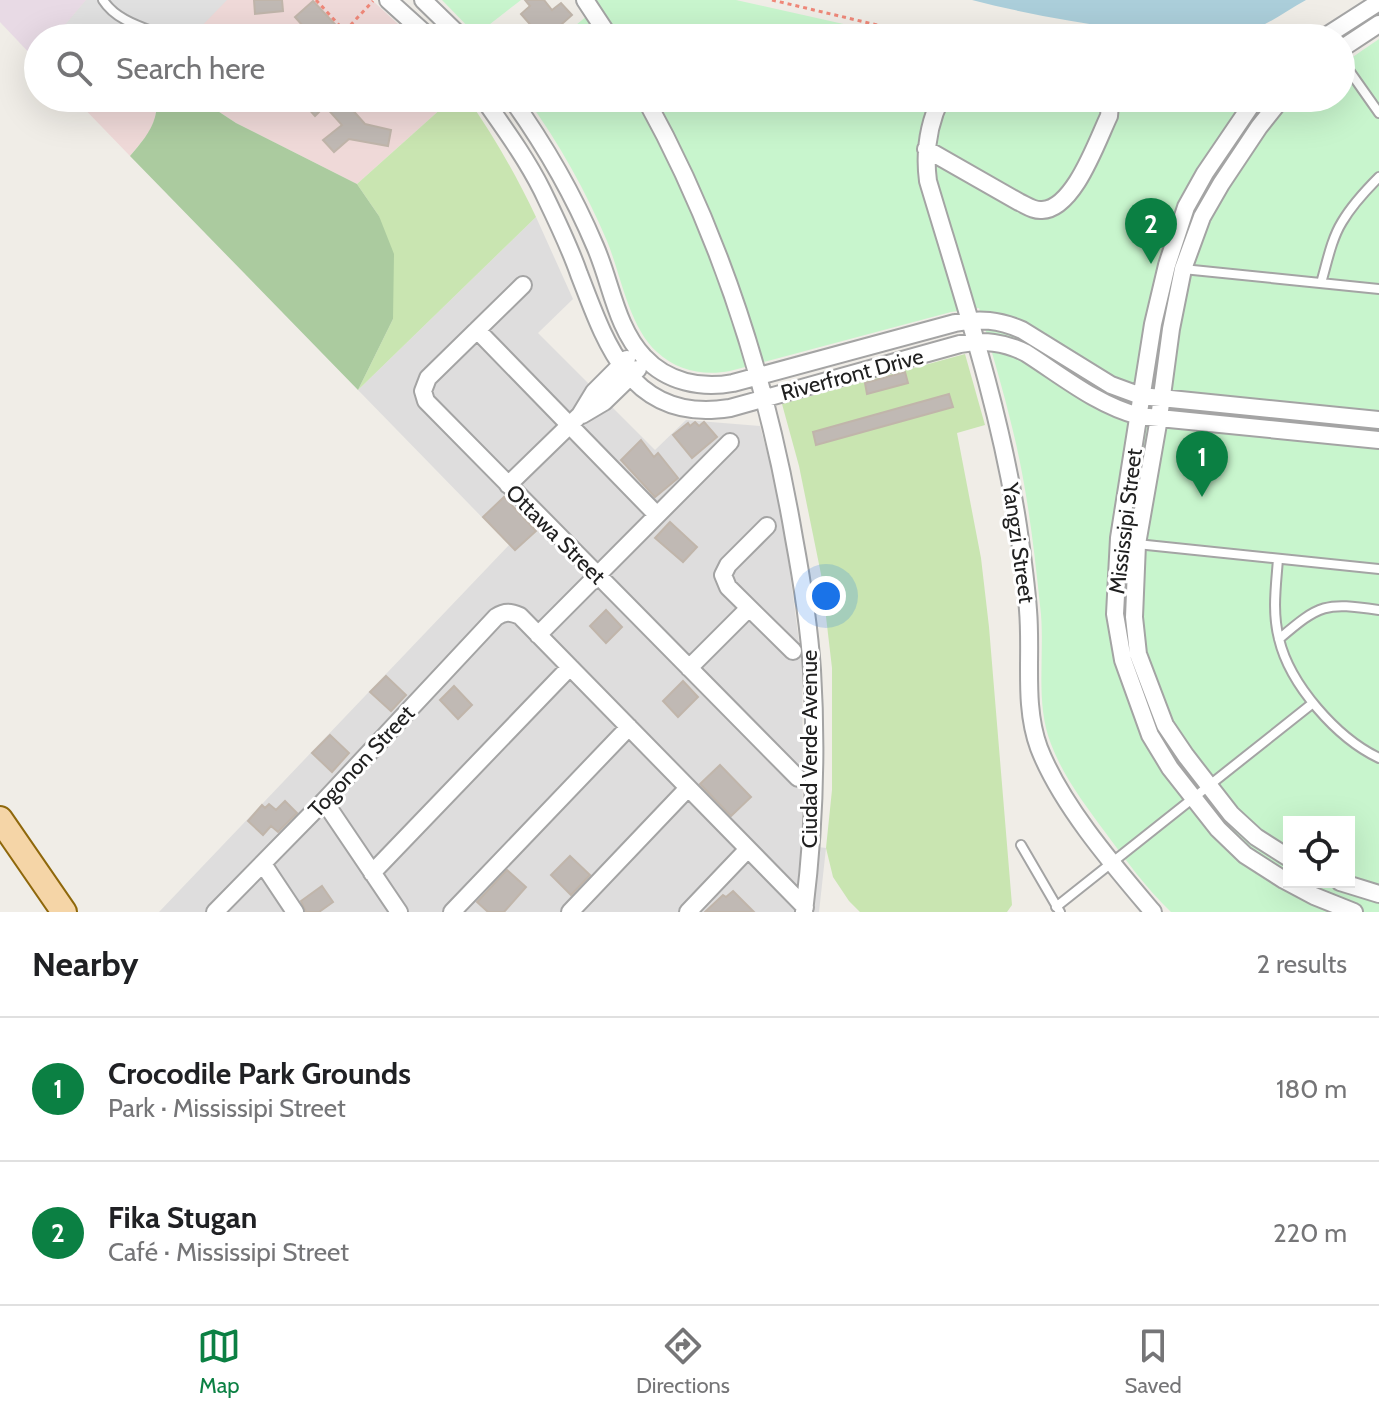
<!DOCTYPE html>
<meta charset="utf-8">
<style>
:root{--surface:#fff;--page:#f2f2f2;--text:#202124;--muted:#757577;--line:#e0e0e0;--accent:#0b8043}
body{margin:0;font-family:Cabin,sans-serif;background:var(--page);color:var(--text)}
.controls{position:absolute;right:24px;bottom:24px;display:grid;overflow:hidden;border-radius:0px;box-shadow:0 8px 32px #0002}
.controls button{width:72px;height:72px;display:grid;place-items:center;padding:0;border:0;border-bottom:2px solid var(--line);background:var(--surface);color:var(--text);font:40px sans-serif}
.you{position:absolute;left:826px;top:596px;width:28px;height:28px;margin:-20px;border:6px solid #fff;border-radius:50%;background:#1a73e8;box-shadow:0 0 0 12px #1a73e833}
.badge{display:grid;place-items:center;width:52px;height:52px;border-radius:50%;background:var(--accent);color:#fff;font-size:26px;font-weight:700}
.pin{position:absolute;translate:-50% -66px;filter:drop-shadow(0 2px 4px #0008)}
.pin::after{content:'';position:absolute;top:42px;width:28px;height:24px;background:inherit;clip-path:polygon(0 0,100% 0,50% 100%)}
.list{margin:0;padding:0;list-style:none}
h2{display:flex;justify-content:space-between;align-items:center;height:104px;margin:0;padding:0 32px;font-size:34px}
h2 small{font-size:26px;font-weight:400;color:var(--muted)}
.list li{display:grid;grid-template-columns:52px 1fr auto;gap:24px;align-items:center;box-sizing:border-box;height:144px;padding:0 32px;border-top:2px solid var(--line)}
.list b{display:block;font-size:30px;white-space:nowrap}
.list p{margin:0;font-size:26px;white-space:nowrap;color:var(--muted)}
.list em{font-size:26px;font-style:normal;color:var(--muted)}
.icon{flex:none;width:44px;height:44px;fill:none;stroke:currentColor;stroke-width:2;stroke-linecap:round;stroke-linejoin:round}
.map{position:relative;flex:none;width:1379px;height:912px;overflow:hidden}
.search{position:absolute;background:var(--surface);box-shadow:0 8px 32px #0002;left:24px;right:24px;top:24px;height:88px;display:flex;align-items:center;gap:20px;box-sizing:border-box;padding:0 28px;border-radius:44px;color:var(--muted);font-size:30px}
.sheet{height:392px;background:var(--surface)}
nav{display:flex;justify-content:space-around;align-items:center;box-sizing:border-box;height:112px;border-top:2px solid var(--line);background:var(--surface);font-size:22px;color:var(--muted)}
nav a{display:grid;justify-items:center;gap:4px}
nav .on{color:var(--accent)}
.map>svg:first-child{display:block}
</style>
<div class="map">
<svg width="1379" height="912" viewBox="0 0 1379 912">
<rect width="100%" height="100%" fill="#f0ede7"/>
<path fill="#dedddd" d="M 536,217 L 573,299 L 538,333 L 655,450 L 686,420 L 760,426 L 781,505 L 802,664 L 803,785 L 801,845 L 826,848 L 819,912 L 159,912 L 509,545 L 358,390 Z"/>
<path fill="#efd9d8" d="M 86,0 L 372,0 L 413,38 L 54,38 Z
M 74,98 L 158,98 L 156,101 L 156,112 L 154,121 L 148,134 L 130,156 Z
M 198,98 L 453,98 L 357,184 L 236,123 Z"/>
<path fill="#e8dae5" d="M 0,0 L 86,0 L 54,38 L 38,38 L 38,56 L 35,59 L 0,22 Z"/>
<path fill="#c9e5b1" d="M 453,98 L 467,98 C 494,136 516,175 536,217 L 358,390 L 393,319 L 379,216 L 357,184 Z
M 965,354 L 985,425 L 957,433 L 981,558 L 989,627 L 1012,905 L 1007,912 L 860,912 L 849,901 L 833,877 L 826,848 L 832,790 L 832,668 L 821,574 L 799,466 L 782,404 Z"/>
<path fill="#abcb9f" d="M 158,98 L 198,98 L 236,123 L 357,184 L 379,216 L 394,254 L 393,319 L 358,390 L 130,156 C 140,144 151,132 155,117 C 157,110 156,104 158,98 Z"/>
<path fill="#c8f5cd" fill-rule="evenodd" d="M 442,0 L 521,0 L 476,35 Z
M 575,0 L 736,0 L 906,38 L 560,38 L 587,16 Z
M 1379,39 L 1379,912 L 1171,912 C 1146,888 1125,859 1105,832 C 1085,805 1063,776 1051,744 C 1034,700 1046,651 1040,605 C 1034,547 1027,488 1013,431 C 1003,389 991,349 979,308 L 951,312 L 730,371 C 704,376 677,371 657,352 C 629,327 621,275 607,241 C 586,192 559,142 526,98 L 1341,98 L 1341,65 ZM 1289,822 L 1349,822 L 1349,882 L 1289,882 Z"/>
<path fill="#e0e0e0" d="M 86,0 L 227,0 L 190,38 L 54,38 Z"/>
<path fill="#abceda" d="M 972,0 L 1306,0 C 1284,12 1266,27 1240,34 C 1208,43 1157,34 1124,29 C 1073,22 1022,13 972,0 Z"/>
<path fill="#c0b9b4" stroke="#c0b5aa" stroke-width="2" d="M 254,0 L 282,0 L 283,11 L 255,14 Z
M 525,0 L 544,0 L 552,10 L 561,3 L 572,15 L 554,31 L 556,33 L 550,38 L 542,38 L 521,14 L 530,6 Z
M 313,1 L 348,38 L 291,38 L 303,26 L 295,17 Z
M 299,98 L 342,98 L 365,124 L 391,130 L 388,146 L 349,139 L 334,152 L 323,140 L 342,125 L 325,106 L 315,116 Z
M 905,372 L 908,383 L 867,394 L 865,383 Z
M 949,394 L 953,407 L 816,445 L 813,432 Z
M 695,422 L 699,426 L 704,422 L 717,437 L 692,458 L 673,435 L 688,423 L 690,426 Z
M 641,440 L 654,457 L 658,453 L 678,478 L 655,497 L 621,460 Z
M 504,497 L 536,531 L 515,550 L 483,517 Z
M 670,522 L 697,547 L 683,562 L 655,538 Z
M 606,610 L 622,627 L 606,643 L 590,626 Z
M 386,676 L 406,695 L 391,711 L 370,692 Z
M 683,681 L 698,697 L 678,717 L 663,701 Z
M 454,686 L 472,705 L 458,719 L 440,700 Z
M 330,735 L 349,753 L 332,772 L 312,753 Z
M 720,765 L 751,797 L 731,816 L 700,784 Z
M 285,801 L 297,813 L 278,832 L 271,826 L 263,835 L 248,821 L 262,805 L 265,808 L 269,804 L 276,810 Z
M 570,856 L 590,875 L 571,895 L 551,875 Z
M 507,870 L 526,887 L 504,912 L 488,912 L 477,902 Z
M 322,886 L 333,902 L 319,912 L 306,912 L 301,901 Z
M 733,891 L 754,912 L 705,912 L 723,895 L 726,897 Z"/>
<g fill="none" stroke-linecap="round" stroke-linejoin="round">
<defs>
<path id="lane" d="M 103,0 C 117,22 146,28 169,38
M 1341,59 L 1379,113
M 1183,269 L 1379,289
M 1321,283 C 1327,263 1331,240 1342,222 C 1352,205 1365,191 1379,177
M 1137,544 L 1379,569
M 1278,559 C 1276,586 1272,612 1279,639 C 1290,685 1337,738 1379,758
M 1279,639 C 1320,604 1325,602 1379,610
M 1021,845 L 1060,912
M 1056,907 L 1313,703"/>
<path id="street" d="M 388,0 L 430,38
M 423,0 L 462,38
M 585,0 L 610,38
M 1323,38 L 1379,2
M 1341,49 L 1379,24
M 483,98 C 504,128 526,158 542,190 C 555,217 569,245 579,274 C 603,335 625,410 706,410 C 714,410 723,409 730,408 L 960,344 C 984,340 1004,342 1026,353 C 1062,376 1097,405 1139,416 L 1379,440
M 511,98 C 544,144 573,194 595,246 C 611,282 616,328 644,357 C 667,382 701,389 733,383 L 955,323 C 980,318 999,320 1022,330 L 1111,385 L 1141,396 L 1379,420
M 645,98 C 721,235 768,384 794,538 C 802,581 809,626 812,670 C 817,751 814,832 804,912
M 941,98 C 928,125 924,151 928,181 C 962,295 1000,408 1018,526 C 1022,554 1026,582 1028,610 C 1032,656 1023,705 1039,748 C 1061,805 1114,866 1153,912
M 1256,98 L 1205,173 L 1186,207 L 1167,265 L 1153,324 L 1119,538 L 1115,614 L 1123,660 L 1150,735 L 1170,768 L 1218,829 L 1245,855 L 1284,880 L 1314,896 L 1354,912
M 1282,98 L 1259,127 L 1221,184 L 1202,217 L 1183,269 L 1171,329 L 1159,418 L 1137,544 L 1134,617 L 1138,654 L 1165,725 L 1186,756 L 1231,814 L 1256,837 L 1289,858
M 926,149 L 1019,202 C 1026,205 1034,211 1042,210 C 1074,209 1097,141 1109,116 L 1110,105 L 1106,98
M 523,285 L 428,378 L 423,391 L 426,401 L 798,778
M 477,330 L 657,515
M 582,415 L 604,402 L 638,369
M 508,485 L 580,415 L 594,392 L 627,359
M 767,526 L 728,565 L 723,575 L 728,587 L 793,651
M 538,635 L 730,442
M 689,668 L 749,608
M 324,801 L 399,912
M 263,864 L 295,912
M 372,873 L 570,667
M 1340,882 L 1379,894
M 215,912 L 324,801 L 496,617 C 505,611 511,612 520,616 L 805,907
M 452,912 L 629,727
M 570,912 L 688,788
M 688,912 L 748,849"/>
<path id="primary" d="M 0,819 L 64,912"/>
</defs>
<use href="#lane" stroke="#a4a4a4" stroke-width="12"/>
<use href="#street" stroke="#a4a4a4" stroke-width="20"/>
<use href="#primary" stroke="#8f680c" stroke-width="28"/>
<path stroke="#ef8879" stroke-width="3" stroke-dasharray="4 4" stroke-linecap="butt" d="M 316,0 L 351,38
M 772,0 L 894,29 L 941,37
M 345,31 L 373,1"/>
<use href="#lane" stroke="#fff" stroke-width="8"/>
<use href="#street" stroke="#fff" stroke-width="16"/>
<use href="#primary" stroke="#f5d5a7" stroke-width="24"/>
</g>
<g text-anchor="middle" stroke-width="6" stroke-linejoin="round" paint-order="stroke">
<g font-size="22" fill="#202020" stroke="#fff">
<text transform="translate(852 374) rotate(-15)" y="8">Riverfront Drive</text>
<text transform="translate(1125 521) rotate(-83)" y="8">Mississipi Street</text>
<text transform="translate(556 534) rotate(45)" y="8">Ottawa Street</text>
<text transform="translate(1019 543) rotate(82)" y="8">Yangzi Street</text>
<text transform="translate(809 749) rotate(-90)" y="8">Ciudad Verde Avenue</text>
<text transform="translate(361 761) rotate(-47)" y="8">Togonon Street</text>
</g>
</g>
</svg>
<div class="controls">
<button><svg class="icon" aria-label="locate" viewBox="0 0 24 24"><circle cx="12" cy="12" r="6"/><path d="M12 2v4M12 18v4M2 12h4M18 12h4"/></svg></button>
</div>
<div class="you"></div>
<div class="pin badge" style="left:1202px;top:497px">1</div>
<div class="pin badge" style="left:1151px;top:264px">2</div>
<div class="search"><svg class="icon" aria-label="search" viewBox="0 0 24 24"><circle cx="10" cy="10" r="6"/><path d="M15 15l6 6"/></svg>Search here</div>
</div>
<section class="sheet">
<h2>Nearby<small>2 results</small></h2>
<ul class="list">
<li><span class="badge">1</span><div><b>Crocodile Park Grounds</b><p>Park · Mississipi Street</p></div><em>180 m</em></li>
<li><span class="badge">2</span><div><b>Fika Stugan</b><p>Café · Mississipi Street</p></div><em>220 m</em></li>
</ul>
</section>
<nav>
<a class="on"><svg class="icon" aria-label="map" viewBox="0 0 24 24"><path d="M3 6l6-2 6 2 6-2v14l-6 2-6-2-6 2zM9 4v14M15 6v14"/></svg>Map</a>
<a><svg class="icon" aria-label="directions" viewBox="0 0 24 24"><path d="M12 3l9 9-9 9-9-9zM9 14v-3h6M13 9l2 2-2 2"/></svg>Directions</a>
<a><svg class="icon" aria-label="saved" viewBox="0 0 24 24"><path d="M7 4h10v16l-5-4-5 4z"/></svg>Saved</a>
</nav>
